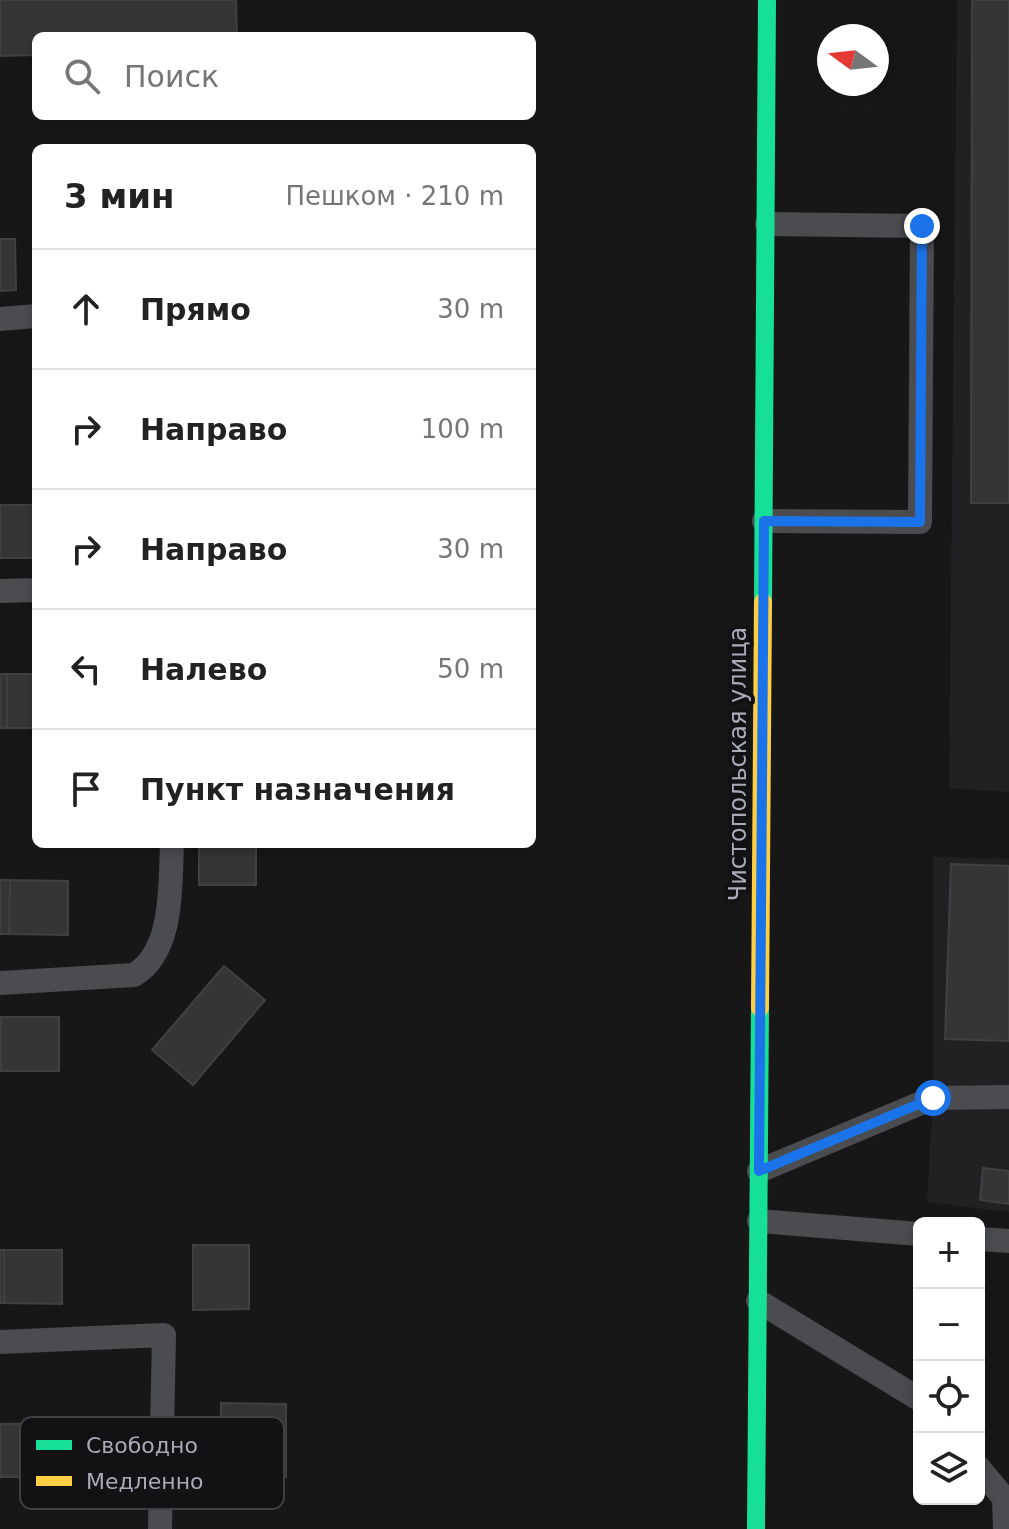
<!DOCTYPE html>
<html lang="ru">
<meta charset="utf-8">
<style>
:root{--surface:#fff;--page:#f2f2f2;--text:#222;--muted:#767676;--line:#e0e0e0}
body{margin:0;font-family:"DejaVu Sans",sans-serif;background:var(--page);color:var(--text)}
.controls{position:absolute;right:24px;bottom:24px;display:grid;overflow:hidden;border-radius:12px;box-shadow:0 4px 12px #0003}
.controls button{width:72px;height:72px;display:grid;place-items:center;padding:0;border:0;border-bottom:2px solid var(--line);background:var(--surface);color:var(--text);font:40px sans-serif}
.compass{position:absolute;left:817px;top:24px;width:72px;height:72px;border-radius:50%;background:var(--surface);box-shadow:0 4px 12px #0003;rotate:285deg}
.stop{position:absolute;width:24px;height:24px;margin:-18px;border:6px solid #1a73e8;border-radius:50%;background:#fff}
.stop.end{background:#1a73e8;border-color:#fff;box-shadow:0 2px 8px #0008}
.list{margin:0;padding:0;list-style:none}
h2{display:flex;justify-content:space-between;align-items:center;height:104px;margin:0;padding:0 32px;font-size:34px}
h2 small{font-size:26px;font-weight:400;color:var(--muted)}
.list li{display:grid;grid-template-columns:52px 1fr auto;gap:24px;align-items:center;box-sizing:border-box;height:120px;padding:0 32px;border-top:2px solid var(--line)}
.list b{display:block;font-size:30px;white-space:nowrap}
.list em{font-size:26px;font-style:normal;color:var(--muted)}
.icon{flex:none;width:44px;height:44px;fill:none;stroke:currentColor;stroke-width:2;stroke-linecap:round;stroke-linejoin:round}
.map{position:relative;flex:none;width:1009px;height:1529px;overflow:hidden}
.search{position:absolute;background:var(--surface);box-shadow:0 4px 12px #0003;left:32px;top:32px;width:504px;height:88px;display:flex;align-items:center;gap:20px;box-sizing:border-box;padding:0 28px;border-radius:12px;color:var(--muted);font-size:30px}
.panel{position:absolute;background:var(--surface);box-shadow:0 4px 12px #0003;left:32px;top:144px;width:504px;height:704px;border-radius:12px}
.map>svg:first-child{display:block}
</style>
<div class="map">
<svg width="1009" height="1529" viewBox="0 0 1009 1529">
<rect width="100%" height="100%" fill="#171717"/>
<path fill="#212123" d="M 957,0 L 1009,0 L 1009,792 L 949,788 Z
M 933,857 L 1009,859 L 1009,1212 L 927,1202 L 933,1098 Z"/>
<path fill="#353536" stroke="#404043" stroke-width="2" d="M 0,0 L 236,0 L 237,36 L 36,36 L 36,55 L 0,56 Z
M 972,0 L 1009,0 L 1009,503 L 971,503 Z
M 0,239 L 15,239 L 16,290 L 0,291 Z
M 0,505 L 36,505 L 36,558 L 0,558 Z
M 0,674 L 7,674 L 7,728 L 0,728 Z
M 7,674 L 36,674 L 36,728 L 7,728 Z
M 199,844 L 256,844 L 256,885 L 199,885 Z
M 951,864 L 1009,866 L 1009,1041 L 945,1039 Z
M 0,880 L 10,880 L 9,934 L 0,934 Z
M 10,880 L 68,881 L 68,935 L 9,934 Z
M 224,966 L 265,1000 L 193,1085 L 152,1050 Z
M 1,1017 L 59,1017 L 59,1071 L 1,1071 Z
M 983,1168 L 1009,1171 L 1009,1204 L 980,1200 Z
M 193,1245 L 249,1245 L 249,1309 L 193,1310 Z
M 0,1250 L 4,1250 L 4,1303 L 0,1303 Z
M 4,1250 L 62,1250 L 62,1304 L 4,1303 Z
M 221,1403 L 286,1404 L 286,1477 L 221,1477 Z
M 54,1423 L 54,1477 L 0,1477 L 0,1424 Z"/>
<g fill="none" stroke-linecap="round" stroke-linejoin="round">
<path stroke="#4b4c50" stroke-width="24" d="M 0,319 L 36,316
M 764,521 L 920,522 L 922,226 L 767,224
M 0,591 L 36,590
M 0,983 L 134,975 C 174,951 170,886 172,844
M 759,1171 L 933,1098 L 1009,1097
M 759,1221 L 919,1234
M 979,1239 L 1009,1241
M 758,1301 L 919,1399
M 0,1342 L 164,1335 L 160,1529
M 979,1468 L 1004,1498 L 1005,1529"/>
<path stroke="#16e098" stroke-width="18" d="M 763,602 L 767,0
M 756,1529 L 760,1008"/>
<path stroke="#ffcf43" stroke-width="18" d="M 760,1008 L 763,602"/>
</g>
<g fill="none" stroke-linecap="round" stroke-linejoin="round">
<path stroke="#1a73e8" stroke-width="10" d="M 922,226 L 920,522 L 764,521 L 759,1171 L 933,1098"/>
</g>
<g text-anchor="middle" stroke-width="8" stroke-linejoin="round" paint-order="stroke">
<g font-size="24" fill="#a9aab7" stroke="#121113">
<text transform="translate(738 764) rotate(-90)" y="8">Чистопольская улица</text>
</g>
</g>
<rect x="20" y="1417" width="264" height="92" rx="12" fill="#121113" stroke="#3f3f44" stroke-width="2"/>
<rect x="36" y="1440" width="36" height="10" fill="#16e098"/>
<rect x="36" y="1476" width="36" height="10" fill="#ffcf43"/>
<g font-size="22" fill="#a9aab7">
<text x="86" y="1453">Свободно</text>
<text x="86" y="1489">Медленно</text>
</g>
</svg>
<div class="controls">
<button>+</button>
<button>−</button>
<button><svg class="icon" aria-label="locate" viewBox="0 0 24 24"><circle cx="12" cy="12" r="6"/><path d="M12 2v4M12 18v4M2 12h4M18 12h4"/></svg></button>
<button><svg class="icon" aria-label="layers" viewBox="0 0 24 24"><path d="M12 4l9 5-9 5-9-5zM3 14l9 5 9-5"/></svg></button>
</div>
<svg class="compass" viewBox="-18 -18 36 36"><path d="M0-13l5 13h-10z" fill="#e53935"/><path d="M0 13l5-13h-10z" fill="#767676"/></svg>
<div class="stop" style="left:933px;top:1098px"></div>
<div class="stop end" style="left:922px;top:226px"></div>
<div class="search"><svg class="icon" aria-label="search" viewBox="0 0 24 24"><circle cx="10" cy="10" r="6"/><path d="M15 15l6 6"/></svg>Поиск</div>
<section class="panel">
<h2>3 мин<small>Пешком · 210 m</small></h2>
<ul class="list">
<li><svg class="icon" aria-label="ahead" viewBox="0 0 24 24"><path d="M12 20V5M6 11l6-6 6 6"/></svg><div><b>Прямо</b></div><em>30 m</em></li>
<li><svg class="icon" aria-label="right" viewBox="0 0 24 24"><path d="M7 20v-9h11M14 6l5 5-5 5"/></svg><div><b>Направо</b></div><em>100 m</em></li>
<li><svg class="icon" aria-label="right" viewBox="0 0 24 24"><path d="M7 20v-9h11M14 6l5 5-5 5"/></svg><div><b>Направо</b></div><em>30 m</em></li>
<li><svg class="icon" aria-label="left" viewBox="0 0 24 24"><path d="M17 20v-9H6M10 6l-5 5 5 5"/></svg><div><b>Налево</b></div><em>50 m</em></li>
<li><svg class="icon" aria-label="arrive" viewBox="0 0 24 24"><path d="M6 21V4h12l-3 4 3 4H6"/></svg><div><b>Пункт назначения</b></div></li>
</ul>
</section>
</div>
